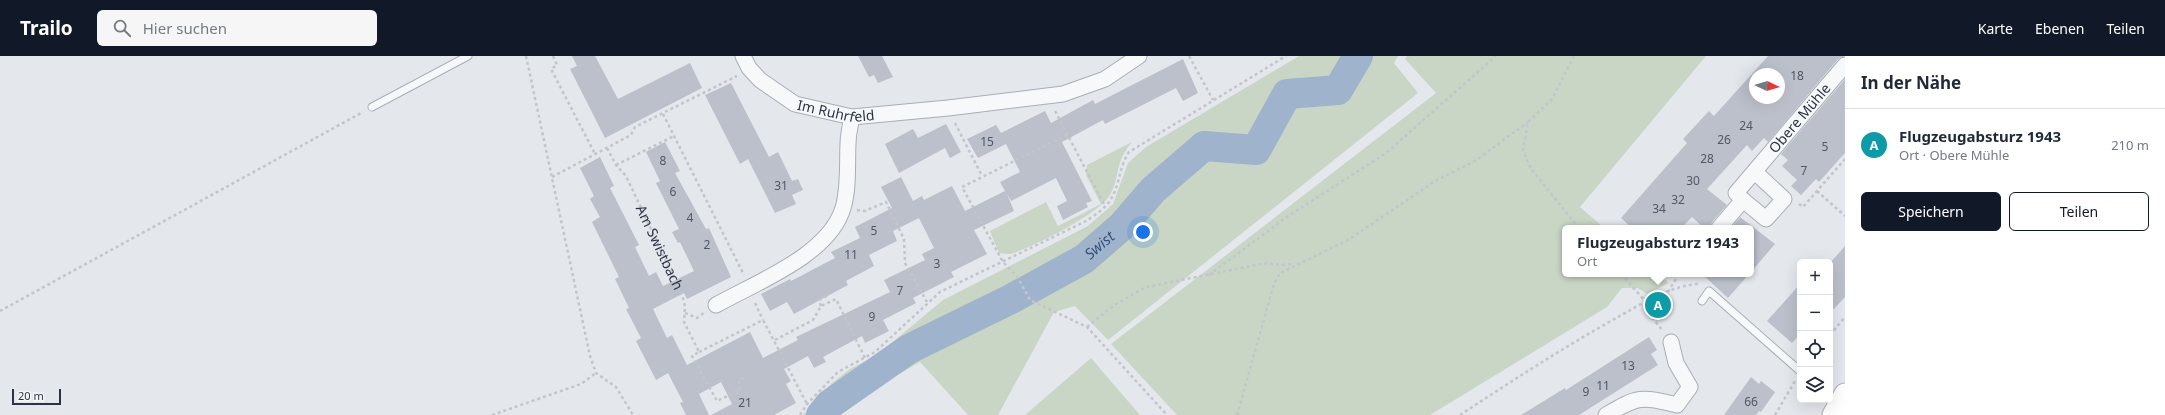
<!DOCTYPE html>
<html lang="de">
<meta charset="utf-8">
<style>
:root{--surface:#fff;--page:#f6f6f7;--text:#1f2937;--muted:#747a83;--line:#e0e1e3;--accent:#111827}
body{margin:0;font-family:"Noto Sans",sans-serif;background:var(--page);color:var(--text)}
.controls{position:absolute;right:12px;bottom:12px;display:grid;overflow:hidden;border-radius:6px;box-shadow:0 4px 16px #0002}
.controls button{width:36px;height:36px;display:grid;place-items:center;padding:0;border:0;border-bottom:1px solid var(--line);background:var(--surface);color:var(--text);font:20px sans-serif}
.compass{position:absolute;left:1749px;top:12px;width:36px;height:36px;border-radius:50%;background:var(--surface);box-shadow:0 4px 16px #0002;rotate:94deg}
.scale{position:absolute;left:12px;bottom:10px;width:49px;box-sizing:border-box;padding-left:4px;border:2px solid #2b3445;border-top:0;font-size:11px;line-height:14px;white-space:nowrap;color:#2b3445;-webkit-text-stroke:3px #f4f6f9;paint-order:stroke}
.you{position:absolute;left:1143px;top:176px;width:14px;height:14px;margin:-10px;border:3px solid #fff;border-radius:50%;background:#1a73e8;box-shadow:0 0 0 6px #1a73e833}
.badge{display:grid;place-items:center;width:26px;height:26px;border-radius:50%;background:var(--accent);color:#fff;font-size:13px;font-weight:700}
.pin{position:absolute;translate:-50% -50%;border:2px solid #fff;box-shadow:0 1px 4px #0006}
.popup{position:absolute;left:1562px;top:169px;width:192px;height:52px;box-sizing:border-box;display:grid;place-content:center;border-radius:6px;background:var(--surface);filter:drop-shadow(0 1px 3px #0005);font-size:13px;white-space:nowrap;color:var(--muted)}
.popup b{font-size:15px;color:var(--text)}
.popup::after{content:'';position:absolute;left:50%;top:100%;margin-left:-8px;border:8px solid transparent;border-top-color:var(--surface)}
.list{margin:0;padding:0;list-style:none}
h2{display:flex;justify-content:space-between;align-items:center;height:52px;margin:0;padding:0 16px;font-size:17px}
h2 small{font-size:13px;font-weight:400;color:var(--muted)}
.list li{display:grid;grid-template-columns:26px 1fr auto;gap:12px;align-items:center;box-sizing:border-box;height:72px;padding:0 16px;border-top:1px solid var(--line)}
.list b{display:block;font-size:15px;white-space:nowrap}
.list p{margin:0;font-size:13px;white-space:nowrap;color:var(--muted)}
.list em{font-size:13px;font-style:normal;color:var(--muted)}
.actions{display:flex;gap:8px;padding:12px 16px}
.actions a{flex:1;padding:9px 0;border:1px solid var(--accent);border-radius:6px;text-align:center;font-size:14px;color:var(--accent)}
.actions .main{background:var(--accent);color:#fff}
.icon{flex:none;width:22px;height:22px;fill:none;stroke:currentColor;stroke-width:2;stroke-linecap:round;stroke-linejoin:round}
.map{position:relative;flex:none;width:1845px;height:359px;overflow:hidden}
header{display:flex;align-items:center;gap:24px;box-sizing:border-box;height:56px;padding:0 20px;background:var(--accent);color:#fff}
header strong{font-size:19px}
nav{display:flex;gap:22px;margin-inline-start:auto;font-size:14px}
.search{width:280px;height:36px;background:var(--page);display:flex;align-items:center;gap:10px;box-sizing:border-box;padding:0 14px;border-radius:6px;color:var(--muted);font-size:15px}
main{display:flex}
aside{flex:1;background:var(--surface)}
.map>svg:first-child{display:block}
</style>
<header>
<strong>Trailo</strong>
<div class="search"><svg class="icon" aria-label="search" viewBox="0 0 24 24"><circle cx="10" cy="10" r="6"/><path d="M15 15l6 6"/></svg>Hier suchen</div>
<nav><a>Karte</a><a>Ebenen</a><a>Teilen</a></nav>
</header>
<main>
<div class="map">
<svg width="1845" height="359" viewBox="0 0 1845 359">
<rect width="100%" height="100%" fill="#e4e7ec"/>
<path fill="#c9d6c5" d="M 1299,0 L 1398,0 L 1394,7 L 1418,37 L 1108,284 L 1075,250 L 1054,256 L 998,359 L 968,359 L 920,306 L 875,332 L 837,359 L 803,359 L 832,327 L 850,313 L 877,299 L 943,244 L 1088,170 L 1113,148 L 1128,107 L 1146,91 Z
M 1407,0 L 1706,0 L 1580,151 L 1604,172 L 1565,172 L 1565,218 L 1658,218 L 1669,227 L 1647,238 L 1638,232 L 1622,232 L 1607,251 L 1430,359 L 1177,359 L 1111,288 L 1436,37 L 1405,3 Z
M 1132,86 C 1114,107 1121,119 1110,139 C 1099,158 1036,189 1014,197 C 1010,199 1004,197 999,197 L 990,175 L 1046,146 L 1058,170 L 1101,148 L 1086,119 L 1087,109 Z
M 1091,302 L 1140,359 L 1025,359 L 1032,353 Z"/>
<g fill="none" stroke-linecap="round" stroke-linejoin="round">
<path stroke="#9fb4cc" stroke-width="30" id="s1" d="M 821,359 L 830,348 L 909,293 L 1011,243 L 1084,203 L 1122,170 L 1153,134 L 1204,90 L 1256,94 L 1287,38 L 1338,34 L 1358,0"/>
</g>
<path fill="#bbc0ca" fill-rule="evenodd" d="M 572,0 L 595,0 L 618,43 L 690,7 L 702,32 L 605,82 L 570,13 L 577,10 Z
M 858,0 L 882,0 L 893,21 L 878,27 L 874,19 L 869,21 Z
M 1768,0 L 1845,0 L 1838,3 L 1768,86 L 1764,82 L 1752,95 L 1747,89 L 1707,133 L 1727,149 L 1712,166 L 1710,172 L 1704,172 L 1692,161 L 1681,172 L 1632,172 L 1621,162 L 1687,87 L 1683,83 L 1709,55 L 1714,60 ZM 1755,18 L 1779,18 L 1779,42 L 1755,42 Z
M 1183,3 L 1198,37 L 1183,45 L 1176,32 L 1105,68 L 1103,64 L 1062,86 L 1092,145 L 1086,147 L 1088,151 L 1063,164 L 1057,150 L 1067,145 L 1056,122 L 1011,145 L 1007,138 L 1014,155 L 974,174 L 987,198 L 951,216 L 954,221 L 913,242 L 916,247 L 883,264 L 889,275 L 865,287 L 862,280 L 823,301 L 826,306 L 814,312 L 808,300 L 784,313 L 791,325 L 786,328 L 796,347 L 774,359 L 711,359 L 732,348 L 721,326 L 699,338 L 709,359 L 686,359 L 680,347 L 683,346 L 668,317 L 656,324 L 636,285 L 641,282 L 626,253 L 629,252 L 615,223 L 619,221 L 592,166 L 600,161 L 590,143 L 594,140 L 580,112 L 600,101 L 614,130 L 610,132 L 639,189 L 635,191 L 649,220 L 656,216 L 663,230 L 694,215 L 680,186 L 678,187 L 672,176 L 679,173 L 656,127 L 660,125 L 646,96 L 665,86 L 680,115 L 675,117 L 706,173 L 709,172 L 731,221 L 687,243 L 684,237 L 653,253 L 667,282 L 672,279 L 687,309 L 750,276 L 763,302 L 798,284 L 796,281 L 890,236 L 884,224 L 925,204 L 922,198 L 934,192 L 919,162 L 893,175 L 897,185 L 869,199 L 874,210 L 846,225 L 848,229 L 794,258 L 787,246 L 770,255 L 761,238 L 790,223 L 791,225 L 835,202 L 831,196 L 860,182 L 855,171 L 892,152 L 881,131 L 901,121 L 913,145 L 922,140 L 924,144 L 952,130 L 965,155 L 1005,135 L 1000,126 L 1020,116 L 1006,88 L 978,102 L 967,83 L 996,69 L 1001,77 L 1045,55 L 1051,67 L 1093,44 L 1095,48 Z
M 1845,23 L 1845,97 L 1819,126 L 1816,123 L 1801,139 L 1791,130 L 1797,124 L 1782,110 L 1788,104 L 1781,98 Z
M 731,27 L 769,101 L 778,96 L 792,125 L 798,123 L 803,134 L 792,139 L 796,148 L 775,157 L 748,103 L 740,108 L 705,39 Z
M 946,68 L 961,96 L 950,102 L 945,92 L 899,117 L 885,88 L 913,73 L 918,82 Z
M 1740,161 L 1775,188 L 1751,216 L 1751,172 L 1731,172 Z
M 1845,190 L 1845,241 L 1830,257 L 1830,207 Z
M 1702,218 L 1749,218 L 1728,242 Z
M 1800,228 L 1800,278 L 1792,287 L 1767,265 Z
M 1649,281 L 1657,294 L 1651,298 L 1658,309 L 1579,359 L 1521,359 L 1565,332 L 1566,334 Z
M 1751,321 L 1759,328 L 1761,325 L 1775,336 L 1761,356 L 1759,355 L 1756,359 L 1724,359 Z"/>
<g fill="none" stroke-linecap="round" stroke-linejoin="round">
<defs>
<path id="lane" d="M 372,51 L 468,0
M 1702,245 L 1709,235 L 1800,315"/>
<g id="street">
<path id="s3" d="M 743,0 L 749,12 L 760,24 L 795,48 L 852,61 L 948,52 L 1063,38 L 1105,23 L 1139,0"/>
<path d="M 1743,144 L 1766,163 L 1784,143 L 1755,116"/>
<path id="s4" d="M 1719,172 L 1743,144 L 1736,137 L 1845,9"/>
<path d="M 716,249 C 757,226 829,199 843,152 C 849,132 847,109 848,88 C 848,79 850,70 852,61"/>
<path d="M 1606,359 C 1638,340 1641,340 1677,349 L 1690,331 L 1676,307 L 1671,286"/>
</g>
<path id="secondary" d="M 1833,359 L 1845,338"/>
</defs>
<use href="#lane" stroke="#a9aeb7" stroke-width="9"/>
<use href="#street" stroke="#a9aeb7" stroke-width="17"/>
<use href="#secondary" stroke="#a9aeb7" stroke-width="23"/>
<g stroke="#c2c5cb" stroke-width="2.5" stroke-dasharray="3 3" stroke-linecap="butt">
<path d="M 526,0 L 590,300 L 596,317 L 616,331 L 633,359"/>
<path d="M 553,0 L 557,9 L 551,13 L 595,98"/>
<path d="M 1189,0 L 1213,44"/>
<path d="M 1574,0 L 1552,43 L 1528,66 L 1523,94 L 1531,113 L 1579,172"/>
<path d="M 1055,55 L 1105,150"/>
<path d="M 663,58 L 744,219"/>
<path d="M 955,67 L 982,120"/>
<path d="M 1067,79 L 962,131 L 1003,206 L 1018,222 L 1030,244 L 1087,271 L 1167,359"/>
<path id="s2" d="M 607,92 L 616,109 L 626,120 L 682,239 L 685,250 L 684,266 L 699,296 L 692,300 L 717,345 L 740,334 L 739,324 L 746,321"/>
<path d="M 616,109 L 674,80"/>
<path d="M 552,121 L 631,79 L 635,71 L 737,20"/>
<path d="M 1817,135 L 1845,160"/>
<path d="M 1799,148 L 1803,151 L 1845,103"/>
<path d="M 857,154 L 865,155 L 886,146 L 904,183 L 905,207 L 927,246"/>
<path d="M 1621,218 L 1646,246 L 1654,264 L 1663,275"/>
<path d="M 1209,219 L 1287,161 L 1386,97 L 1496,0"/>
<path d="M 1668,236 L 1679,218"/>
<path d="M 755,247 L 763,264"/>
<path d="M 821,250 L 819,244 L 827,240"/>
<path d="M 0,255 L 363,56"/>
<path d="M 685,257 L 697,262 L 704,257"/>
<path d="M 1087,271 L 1116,248 L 1146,231 L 1266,207 L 1281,209 L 1294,208"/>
<path d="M 1830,279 L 1845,261"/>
<path d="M 775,284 L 813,264 L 821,250 L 836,243 L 865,302"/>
<path d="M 699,296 L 763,264 L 807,348"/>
<path d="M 492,359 L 581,328 L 596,317"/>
<path d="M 800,359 L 807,348 L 838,316 L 875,296 L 940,236 L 1086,165 C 1095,159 1106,152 1111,143 C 1120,128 1119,111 1129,96 L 1286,0"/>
<path d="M 1237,359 L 1274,228 L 1280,217 L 1348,184 L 1435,125 L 1475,105 L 1528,66"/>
<path d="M 1460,359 C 1512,325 1564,291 1618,261 C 1643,247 1671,229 1700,228"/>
<path d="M 1775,359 L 1795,325"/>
</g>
<use href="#lane" stroke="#f7f8fa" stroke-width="7"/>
<use href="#street" stroke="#f7f8fa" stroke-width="15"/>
<use href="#secondary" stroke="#fff" stroke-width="21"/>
</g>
<g text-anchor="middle" stroke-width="4" stroke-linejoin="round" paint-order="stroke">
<g font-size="12" fill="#4f5766">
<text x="1797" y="24">18</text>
<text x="1746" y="74">24</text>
<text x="1724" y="88">26</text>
<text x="987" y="90">15</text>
<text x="1825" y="95">5</text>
<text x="1707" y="107">28</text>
<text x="663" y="109">8</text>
<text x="1804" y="119">7</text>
<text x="1693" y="129">30</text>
<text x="781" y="134">31</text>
<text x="673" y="140">6</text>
<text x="1678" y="148">32</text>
<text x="1659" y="157">34</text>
<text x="690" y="166">4</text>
<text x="874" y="179">5</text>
<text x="707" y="193">2</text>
<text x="851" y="203">11</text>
<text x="937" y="212">3</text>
<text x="900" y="239">7</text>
<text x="872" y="265">9</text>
<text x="1628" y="314">13</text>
<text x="1603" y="334">11</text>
<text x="1586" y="340">9</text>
<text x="1751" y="350">66</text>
<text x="745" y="351">21</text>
</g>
<g font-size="14" fill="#2b3445" stroke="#f4f6f9">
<text dy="5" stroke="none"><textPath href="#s3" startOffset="114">Im Ruhrfeld</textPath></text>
<text dy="5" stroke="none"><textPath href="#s4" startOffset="145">Obere Mühle</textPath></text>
<text dy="5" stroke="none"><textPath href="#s2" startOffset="113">Am Swistbach</textPath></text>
</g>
<g font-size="15" font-style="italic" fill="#34527a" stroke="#f4f6f9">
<text dy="5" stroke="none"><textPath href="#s1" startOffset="328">Swist</textPath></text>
</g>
</g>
</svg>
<div class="controls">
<button>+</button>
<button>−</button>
<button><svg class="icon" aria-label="locate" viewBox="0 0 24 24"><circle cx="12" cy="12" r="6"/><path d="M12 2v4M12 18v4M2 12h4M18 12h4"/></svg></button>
<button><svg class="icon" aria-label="layers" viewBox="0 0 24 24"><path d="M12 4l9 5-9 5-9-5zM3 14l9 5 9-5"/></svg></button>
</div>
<svg class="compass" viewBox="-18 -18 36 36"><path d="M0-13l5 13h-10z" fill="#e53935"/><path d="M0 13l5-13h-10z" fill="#747a83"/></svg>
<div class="scale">20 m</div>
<div class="you"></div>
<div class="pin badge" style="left:1658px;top:249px;background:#0f9aa8">A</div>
<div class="popup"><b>Flugzeugabsturz 1943</b>Ort</div>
</div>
<aside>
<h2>In der Nähe<small></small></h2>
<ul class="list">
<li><span class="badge" style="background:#0f9aa8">A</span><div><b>Flugzeugabsturz 1943</b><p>Ort · Obere Mühle</p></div><em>210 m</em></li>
</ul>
<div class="actions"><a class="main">Speichern</a><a>Teilen</a></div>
</aside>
</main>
